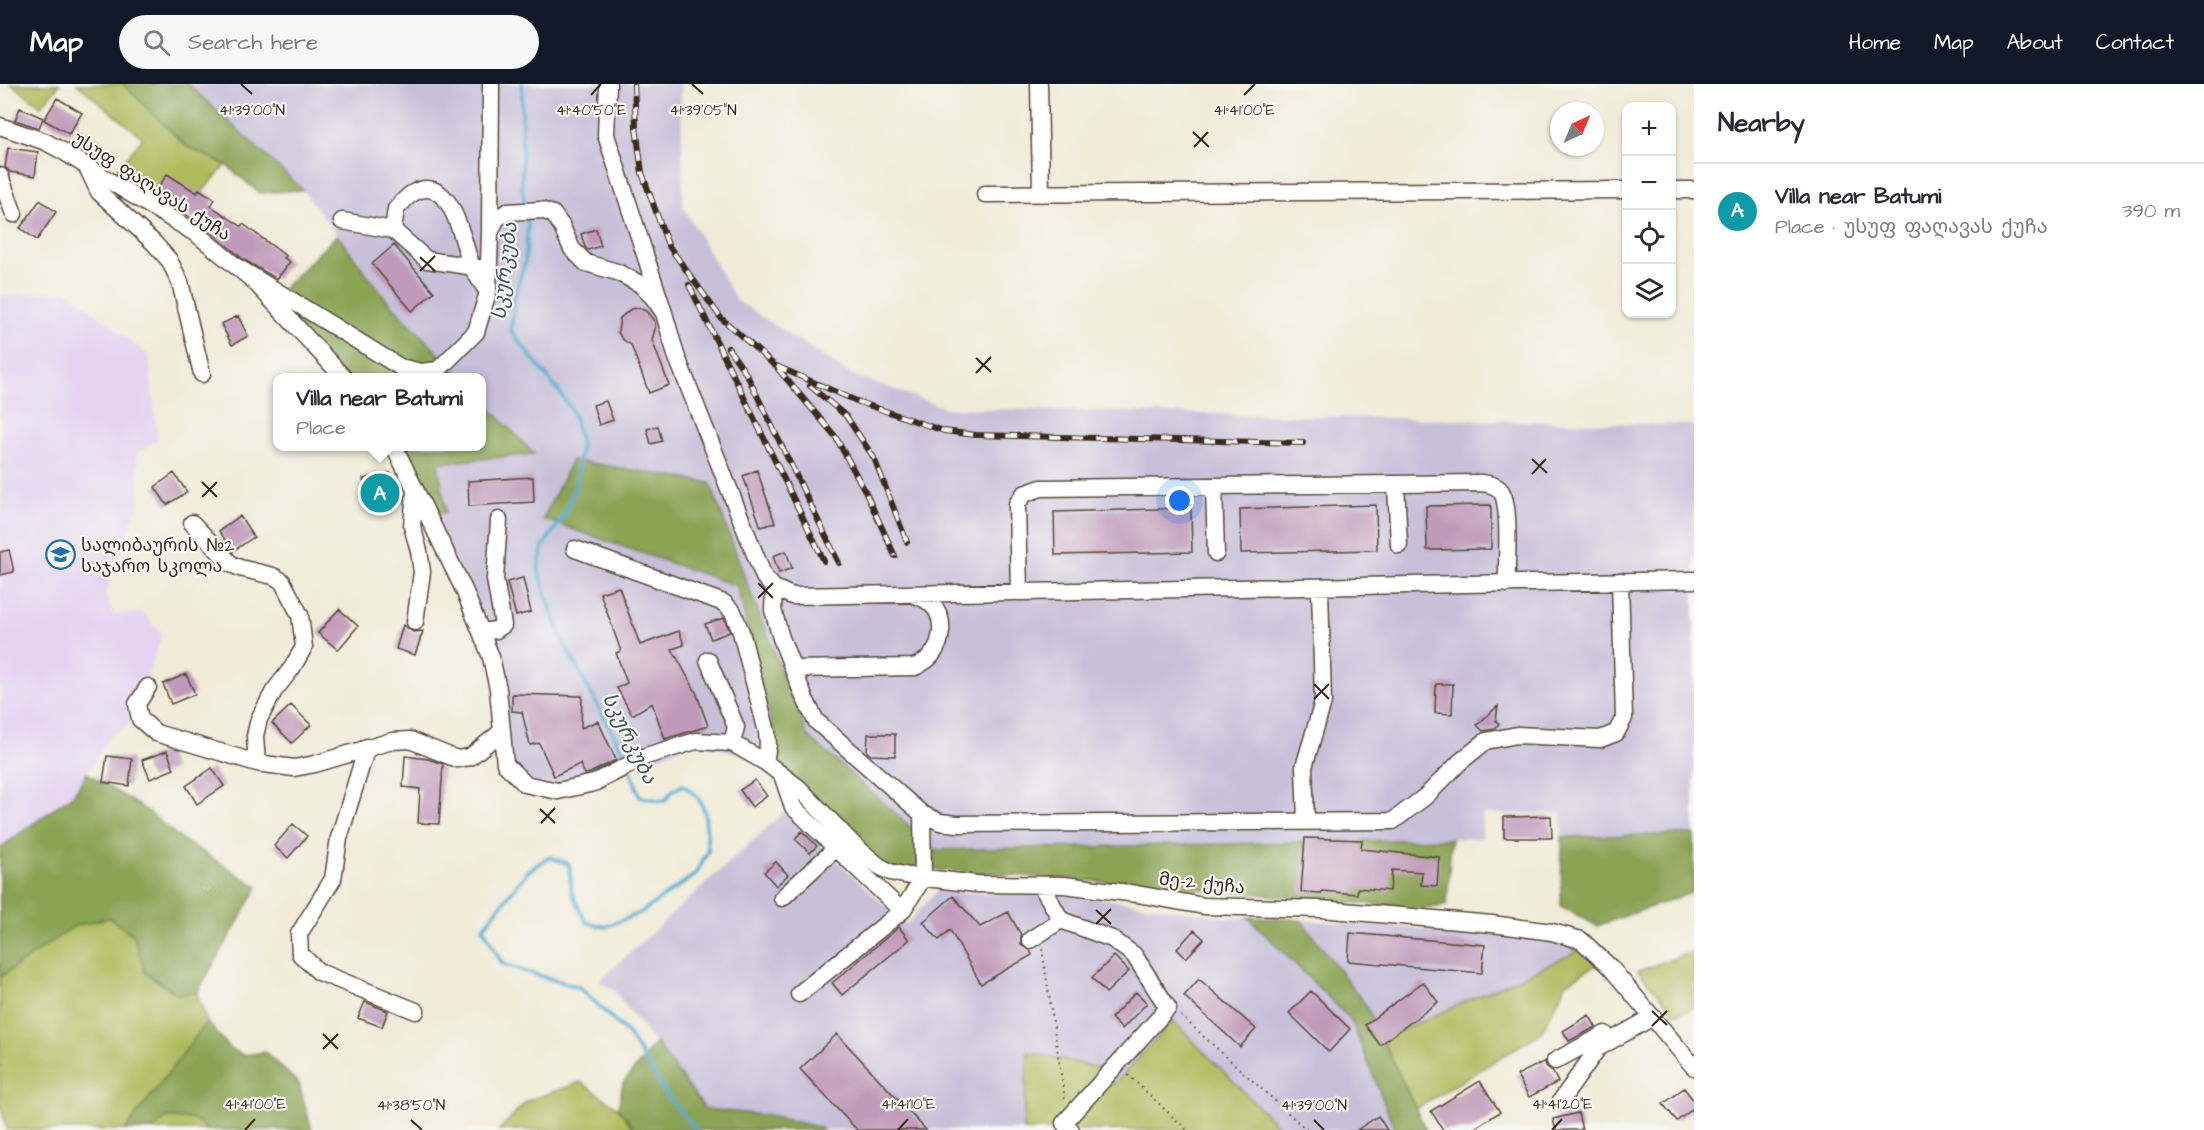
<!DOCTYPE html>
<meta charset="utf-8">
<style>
:root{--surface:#fff;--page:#f7f7f7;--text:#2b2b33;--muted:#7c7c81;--line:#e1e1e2;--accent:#111827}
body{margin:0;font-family:"Architects Daughter","Noto Sans Georgian",sans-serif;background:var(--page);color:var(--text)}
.controls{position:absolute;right:18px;top:18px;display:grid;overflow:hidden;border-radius:12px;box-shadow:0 2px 4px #0004}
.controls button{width:54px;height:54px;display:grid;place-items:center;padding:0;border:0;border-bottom:2px solid var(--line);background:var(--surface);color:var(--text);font:30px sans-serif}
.compass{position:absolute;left:1550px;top:18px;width:54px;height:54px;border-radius:50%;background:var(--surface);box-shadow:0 2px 4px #0004;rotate:44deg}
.you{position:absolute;left:1180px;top:417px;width:21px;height:21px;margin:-15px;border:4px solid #fff;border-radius:50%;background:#1a73e8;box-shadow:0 0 0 9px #1a73e833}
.badge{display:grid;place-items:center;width:39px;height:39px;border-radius:50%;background:var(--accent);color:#fff;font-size:20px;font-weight:700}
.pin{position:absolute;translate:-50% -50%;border:3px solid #fff;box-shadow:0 2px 6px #0006}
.popup{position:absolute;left:273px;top:289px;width:213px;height:78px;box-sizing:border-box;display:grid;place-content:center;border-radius:12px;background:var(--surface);filter:drop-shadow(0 2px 4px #0005);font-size:20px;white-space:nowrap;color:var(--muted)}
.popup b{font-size:22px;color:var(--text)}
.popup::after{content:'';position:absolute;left:50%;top:100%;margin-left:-12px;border:12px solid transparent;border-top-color:var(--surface)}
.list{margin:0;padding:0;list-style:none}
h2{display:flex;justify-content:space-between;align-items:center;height:78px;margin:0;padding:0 24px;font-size:26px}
h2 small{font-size:20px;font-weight:400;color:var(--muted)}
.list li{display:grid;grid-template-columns:39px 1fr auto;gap:18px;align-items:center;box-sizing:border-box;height:96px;padding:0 24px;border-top:2px solid var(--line)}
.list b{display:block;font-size:22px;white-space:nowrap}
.list p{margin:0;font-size:20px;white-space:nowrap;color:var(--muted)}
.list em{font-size:20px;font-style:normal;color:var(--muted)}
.icon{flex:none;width:33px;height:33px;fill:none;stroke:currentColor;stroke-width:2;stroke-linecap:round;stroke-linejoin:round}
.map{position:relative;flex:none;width:1694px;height:1046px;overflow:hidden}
header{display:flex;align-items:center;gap:36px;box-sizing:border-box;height:84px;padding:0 30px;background:var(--accent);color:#fff}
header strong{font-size:28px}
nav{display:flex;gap:33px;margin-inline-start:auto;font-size:21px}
.search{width:420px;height:54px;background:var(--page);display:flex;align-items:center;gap:15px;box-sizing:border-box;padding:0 21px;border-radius:33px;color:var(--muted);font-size:22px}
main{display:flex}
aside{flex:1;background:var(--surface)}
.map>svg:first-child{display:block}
</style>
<header>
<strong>Map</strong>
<div class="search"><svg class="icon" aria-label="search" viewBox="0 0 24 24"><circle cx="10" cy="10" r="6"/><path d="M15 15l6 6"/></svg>Search here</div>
<nav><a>Home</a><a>Map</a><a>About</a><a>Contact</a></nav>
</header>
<main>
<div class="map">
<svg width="1694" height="1046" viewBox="0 0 1694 1046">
<rect width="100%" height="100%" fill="#f6f6f2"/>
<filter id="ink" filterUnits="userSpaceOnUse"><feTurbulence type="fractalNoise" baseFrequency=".0167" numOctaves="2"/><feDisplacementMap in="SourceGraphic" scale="12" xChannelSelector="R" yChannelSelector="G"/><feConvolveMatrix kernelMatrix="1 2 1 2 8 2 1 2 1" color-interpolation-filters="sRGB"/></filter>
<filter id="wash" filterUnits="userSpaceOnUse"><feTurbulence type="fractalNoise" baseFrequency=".008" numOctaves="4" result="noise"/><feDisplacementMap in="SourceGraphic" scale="24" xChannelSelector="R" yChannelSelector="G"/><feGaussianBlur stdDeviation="1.35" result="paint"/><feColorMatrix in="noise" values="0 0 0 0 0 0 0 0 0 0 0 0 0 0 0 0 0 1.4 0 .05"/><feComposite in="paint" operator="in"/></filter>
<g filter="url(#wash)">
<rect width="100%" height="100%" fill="#f1ebd8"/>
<path fill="#e5d3f1" d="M 68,207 L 149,272 L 157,356 L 137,369 L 140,416 L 106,510 L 113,531 L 142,529 L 162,550 L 131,639 L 110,652 L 74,710 L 0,764 L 0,431 L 2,430 L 0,212 Z"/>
<path fill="#c7c0d9" d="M 188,0 L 681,0 L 683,122 L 736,216 L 850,290 L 946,324 L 1694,341 L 1694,750 L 1562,753 L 1562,729 L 1483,730 L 1482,754 L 935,766 L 807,651 L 747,499 L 710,399 L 544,435 L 737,502 L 780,672 L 765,678 L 696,657 L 594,699 L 525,700 L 505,680 L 498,605 L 428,433 L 446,428 L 438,379 L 533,370 L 482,316 L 482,294 L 461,293 L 385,214 L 303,106 Z
M 784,728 L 906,841 L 936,808 L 1059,810 L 1111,816 L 1232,834 L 1248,833 L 1351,936 L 1395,1046 L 1282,1046 L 1173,938 L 1113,1002 L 1028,968 L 1023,1046 L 823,1046 L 819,1043 L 764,1031 L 705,1025 L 614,906 L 599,897 Z
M 1301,836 L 1529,853 L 1565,857 L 1578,868 L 1382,954 L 1365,920 Z"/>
<path fill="#afbb5d" stroke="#75723e" stroke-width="1.5" d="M 11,0 L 60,0 L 41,22 Z
M 77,0 L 123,0 L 186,62 L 226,81 L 176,137 L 108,96 L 143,54 Z
M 110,834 L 134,852 L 145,889 L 177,910 L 197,909 L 207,938 L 125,1046 L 7,1046 L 0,1019 L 0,893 L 76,841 Z
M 1565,857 L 1578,859 L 1599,879 L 1567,899 L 1541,949 L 1416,1025 L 1382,955 L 1577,868 Z
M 1694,867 L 1694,924 L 1676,930 L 1638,887 Z
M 1173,937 L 1282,1046 L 1023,1046 L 1028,968 L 1100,984 L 1113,1001 Z
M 581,998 L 618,1024 L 635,1046 L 499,1046 L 527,1017 Z
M 167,1034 L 194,1035 L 208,1046 L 152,1046 Z"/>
<path fill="#8ba354" stroke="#636639" stroke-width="1.5" d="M 123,0 L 188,0 L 303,106 L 259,109 L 226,81 L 186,62 Z
M 337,151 L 385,214 L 461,293 L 344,293 L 272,215 Z
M 482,316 L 534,370 L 438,379 L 446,428 L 428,433 L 394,363 L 482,362 Z
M 572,376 L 710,399 L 747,499 L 807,651 L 922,753 L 923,794 L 890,788 L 765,678 L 780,672 L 737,502 L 543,435 Z
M 87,689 L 149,728 L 180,754 L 258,803 L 197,909 L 177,910 L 145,889 L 134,852 L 110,834 L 76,841 L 0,893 L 0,764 L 74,710 Z
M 1694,750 L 1694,808 L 1597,842 L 1561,822 L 1562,753 Z
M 1451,755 L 1447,821 L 1425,825 L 1223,807 L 927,785 L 928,758 L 935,766 Z
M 1248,833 L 1301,836 L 1365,920 L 1426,1046 L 1395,1046 L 1351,936 Z
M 207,938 L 231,965 L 243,971 L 265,968 L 299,1000 L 312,1046 L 208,1046 L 194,1035 L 167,1034 L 152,1046 L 125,1046 Z
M 656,959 L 705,1025 L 764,1031 L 819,1043 L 823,1046 L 635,1046 L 618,1024 L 623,999 Z"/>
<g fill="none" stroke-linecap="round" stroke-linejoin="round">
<path stroke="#51a9ce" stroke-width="4" d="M 522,0 L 522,104 L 525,122
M 526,133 L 528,142 L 525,178 L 514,212 L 511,247 L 560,309 L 573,329 L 581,361 L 575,404 L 564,432 L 543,462 L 538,484 L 551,526 L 566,563 L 628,677
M 630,684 L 640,713 L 664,717 L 673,706 L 683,701 L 698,713 L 705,728 L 708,767 L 695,791 L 640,829 L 605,843 L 586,838 L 572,809 L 569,780 L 549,773 L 527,788 L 483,844 L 502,879 L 523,887 L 579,903 L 628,950 L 667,1011 L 696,1046"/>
</g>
<g id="blocks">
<path fill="#c09ab9" d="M 57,14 L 82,29 L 69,50 L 44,36 Z
M 20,24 L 43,34 L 39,44 L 15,36 Z
M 78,50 L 101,63 L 94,74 L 72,60 Z
M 8,64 L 38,68 L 35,92 L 10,88 L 5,83 Z
M 167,90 L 197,109 L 199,105 L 215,115 L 211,122 L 241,142 L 243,140 L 286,172 L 284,174 L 290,178 L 277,195 L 243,175 L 204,142 L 154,110 Z
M 40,116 L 56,128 L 37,156 L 20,144 Z
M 596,145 L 601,162 L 588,166 L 585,163 L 581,150 Z
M 394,161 L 434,208 L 412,227 L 372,180 Z
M 639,224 L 646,227 L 655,238 L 655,245 L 652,256 L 669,301 L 649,309 L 631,261 L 622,255 L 618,248 L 620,234 L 631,225 Z
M 238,232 L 248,252 L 232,261 L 221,240 Z
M 606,317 L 613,336 L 599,341 L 593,321 Z
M 658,342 L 662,357 L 651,360 L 647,345 Z
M 757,386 L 775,439 L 761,443 L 743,392 Z
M 174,389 L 187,408 L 167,421 L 155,403 Z
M 390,389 L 398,422 L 371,428 L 363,395 Z
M 533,393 L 534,418 L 469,422 L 468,397 Z
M 1376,421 L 1377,466 L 1241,469 L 1240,425 Z
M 1491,421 L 1491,465 L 1427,466 L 1426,422 Z
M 1191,424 L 1192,468 L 1055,471 L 1054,428 Z
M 240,432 L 254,453 L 233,467 L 219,447 Z
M 9,466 L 14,488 L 0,491 L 0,468 Z
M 786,467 L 792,484 L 779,489 L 773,472 Z
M 523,494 L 531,528 L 516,532 L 507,498 Z
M 619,503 L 640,561 L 679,547 L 684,561 L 672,565 L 696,608 L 708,642 L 665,655 L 652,619 L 632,631 L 617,604 L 627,599 L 616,569 L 621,567 L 600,509 Z
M 339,525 L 358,542 L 338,566 L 318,549 Z
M 724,534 L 730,548 L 711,555 L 705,540 Z
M 403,541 L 413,548 L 423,547 L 415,571 L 396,565 Z
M 186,590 L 195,610 L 171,620 L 163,600 Z
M 1436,600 L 1453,600 L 1452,630 L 1435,629 Z
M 512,610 L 582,612 L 581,644 L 598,637 L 616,676 L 590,689 L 585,690 L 580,680 L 554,692 L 539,659 L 530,661 L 522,628 L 512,627 Z
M 291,621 L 311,641 L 292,659 L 272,639 Z
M 1498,622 L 1496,637 L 1499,640 L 1494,645 L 1483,647 L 1477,641 Z
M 868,650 L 895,650 L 895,672 L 871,671 L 867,668 Z
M 167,667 L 174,685 L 150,695 L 142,676 Z
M 107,672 L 132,675 L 129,702 L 103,698 Z
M 405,672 L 428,675 L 443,680 L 439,740 L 418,739 L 420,705 L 403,703 Z
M 212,684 L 224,702 L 197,720 L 186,702 Z
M 755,696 L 767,712 L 752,723 L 740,706 Z
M 1551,732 L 1552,754 L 1504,754 L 1504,733 Z
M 293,740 L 307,752 L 288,774 L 274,762 Z
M 802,747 L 817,762 L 810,769 L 795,755 Z
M 1305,754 L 1362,756 L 1361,765 L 1439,773 L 1437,802 L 1421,801 L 1422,788 L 1392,786 L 1390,807 L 1358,804 L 1357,810 L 1322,807 L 1322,809 L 1301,808 Z
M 776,778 L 788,791 L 776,802 L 764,788 Z
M 953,812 L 980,843 L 1008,828 L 1021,851 L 1021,861 L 1030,866 L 1032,871 L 981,900 L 950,846 L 939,856 L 923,838 Z
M 899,843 L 909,856 L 842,911 L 832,899 Z
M 1194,846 L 1204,855 L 1186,874 L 1177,865 Z
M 1350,849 L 1485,861 L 1482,889 L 1348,877 Z
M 1114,872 L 1129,887 L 1106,909 L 1092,894 Z
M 1199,895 L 1256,945 L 1240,963 L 1184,912 Z
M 1423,898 L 1438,918 L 1380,961 L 1365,941 Z
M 1311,907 L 1350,945 L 1329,968 L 1289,929 Z
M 1136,908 L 1147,919 L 1122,945 L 1111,934 Z
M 365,918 L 388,927 L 382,943 L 358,934 Z
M 1589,931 L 1596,943 L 1569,957 L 1563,947 Z
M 837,950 L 926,1046 L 857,1046 L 800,985 Z
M 1545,977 L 1546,982 L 1552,987 L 1558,998 L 1529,1013 L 1517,991 Z
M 1480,997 L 1500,1028 L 1472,1046 L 1443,1046 L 1431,1027 Z
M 1684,1004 L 1694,1017 L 1694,1024 L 1677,1037 L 1663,1020 Z
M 1578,1029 L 1582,1046 L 1556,1046 L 1553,1035 Z
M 1378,1032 L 1387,1046 L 1357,1046 Z"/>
</g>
</g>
<g filter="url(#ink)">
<use href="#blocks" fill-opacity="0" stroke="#56473a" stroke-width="1.5"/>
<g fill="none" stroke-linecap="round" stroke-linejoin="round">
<defs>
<path id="minor" d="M 1039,0 L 1041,110
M 0,42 L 46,58 L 66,69 L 108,96 L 198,151 L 254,197 L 344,294
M 87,83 L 99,108 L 154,159 L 169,176 L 180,198 L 202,290
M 0,92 L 14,130
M 1672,106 L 1694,106
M 985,110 L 1626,106
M 342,137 L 393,146 L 427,176 L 482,184
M 393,146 L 396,125 C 401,120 407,112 413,109 C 452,88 462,157 471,180 C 475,190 482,199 488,208
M 490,146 L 491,0
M 239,184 L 400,283 L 421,288 L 438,286 L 476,248 L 488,208 L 490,149 L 496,135 L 507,128 L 541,126 L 553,130 L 561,141 L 572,165 L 586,179 L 617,188 L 640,200 L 653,213 L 664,229 L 606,51 L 608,0
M 664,229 L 676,271 L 764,493 L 774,504 L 792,512 L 1694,496
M 394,362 L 464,506 L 481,548 L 491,573 L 498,605 L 505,680 L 525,700 L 558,707 L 594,699 L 646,672 L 696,657 L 732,659 L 765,678 L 799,704 L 855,762 L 879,782 L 890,788 L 909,792 L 977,800 L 1064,801 L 1137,810 L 1204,822 L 1321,825 L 1492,840 L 1552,848 L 1581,856 L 1611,884 L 1694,983
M 1396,400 L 1399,461
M 1214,402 L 1216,469
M 415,405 L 412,442 L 419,467 L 422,488 L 415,538
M 575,465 L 724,519 L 733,528 L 741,548 L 767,648 L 768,661 L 765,678
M 774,504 L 773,526 L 781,554 L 804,613 L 816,637 L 922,730 L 923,794 L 902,827 L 793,723 L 782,691
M 1019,508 L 1017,420 L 1024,410 L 1041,404 L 1482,399 C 1489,400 1498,401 1502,409 C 1511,424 1506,480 1507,500
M 481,548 L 496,546 L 503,541 L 495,495 L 499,436
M 708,576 L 736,643 L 732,659
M 793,585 L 915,583 C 920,580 927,577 931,572 C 943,558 946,533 931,520 C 927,516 920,513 914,511
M 148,603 L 137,620 L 140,635 L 156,649 L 257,679 L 255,652 L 259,635 L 274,607 L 292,584 L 304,563 L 300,531 L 282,497 L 273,492 L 240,484 L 231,480 L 192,439
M 367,663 L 339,754 L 333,795 L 299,850 L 300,870 L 319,888 L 416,927
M 257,679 L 294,684 L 315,680 L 392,657 L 410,656 L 457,675 L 470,673 L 501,648
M 922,730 L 940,738 L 957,740 L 1393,737 L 1426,712 L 1460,678 L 1486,657 L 1517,651 L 1600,655 L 1616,649 L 1624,634 L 1620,497
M 1306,738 L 1304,683 L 1323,618 L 1320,503
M 1041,801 L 1061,836 L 1112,855 L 1134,871 L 1168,924 L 1064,1039 L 1071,1046
M 782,814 L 836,764 L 846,763
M 1030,856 L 1061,836
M 799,910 L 902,827
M 1555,977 L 1605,950
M 1560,1018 L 1598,964 L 1653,933"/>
</defs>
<use href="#minor" stroke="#56473a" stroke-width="19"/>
<path stroke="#56473a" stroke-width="2" stroke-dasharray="1.5 4.5" stroke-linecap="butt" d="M 1042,865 L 1065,1016
M 1181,932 L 1307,1046
M 1128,991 L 1187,1046"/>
<use href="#minor" stroke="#fff" stroke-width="16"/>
<defs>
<path id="rail" d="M 634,0 L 636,43 L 642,89 L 668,161 L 721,234 L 774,281 L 859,318 L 944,347 L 976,351 L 1303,359
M 689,201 L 824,477
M 728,264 L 747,291 L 839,479
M 778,285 L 835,352 L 864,405 L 895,472
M 810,302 L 846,332 L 874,374 L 907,458"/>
</defs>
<use href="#rail" stroke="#3b2a1e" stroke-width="6"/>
<use href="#rail" stroke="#f6f6f2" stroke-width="4" stroke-dasharray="11" stroke-linecap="butt"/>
</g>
</g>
<path fill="none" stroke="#3b2a1e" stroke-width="2" d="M 241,0 L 252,10M 692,0 L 703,10M 591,11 L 601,0M 1244,11 L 1255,0M 1193,48 L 1209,63M 1194,63 L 1208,48M 420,173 L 435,187M 420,187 L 435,172M 976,274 L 991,288M 976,289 L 991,273M 1532,375 L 1547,389M 1532,390 L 1546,375M 202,398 L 217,413M 202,413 L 217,398M 758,499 L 773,514M 758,514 L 773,499M 1314,600 L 1329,615M 1314,615 L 1329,600M 540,725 L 555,739M 541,739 L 555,724M 1096,826 L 1111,840M 1096,840 L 1111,825M 1652,927 L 1667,941M 1652,942 L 1667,927M 323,950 L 338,965M 323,965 L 338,950M 411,1036 L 422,1046M 1314,1036 L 1324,1046M 245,1046 L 255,1035M 898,1046 L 908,1035M 1552,1046 L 1562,1035"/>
<defs>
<symbol id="school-ring" viewBox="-11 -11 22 22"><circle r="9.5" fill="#f6f6f2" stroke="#1f6fb2" stroke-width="1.5"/><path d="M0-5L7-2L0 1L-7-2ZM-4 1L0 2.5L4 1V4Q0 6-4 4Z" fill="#1f6fb2"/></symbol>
</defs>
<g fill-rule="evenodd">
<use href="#school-ring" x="44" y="454" width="33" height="33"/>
</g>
<g text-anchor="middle" stroke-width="4.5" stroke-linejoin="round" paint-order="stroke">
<g font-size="18" fill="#3b2a1e" stroke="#f6f6f2">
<text transform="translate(152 102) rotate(33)" y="6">უსუფ ფაღავას ქუჩა</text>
<text transform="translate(1202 799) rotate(6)" y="6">მე-2 ქუჩა</text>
</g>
<g font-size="18" fill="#3b2a1e" stroke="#f6f6f2" text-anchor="start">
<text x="81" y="467">სალიბაურის №2<tspan x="81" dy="21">საჯარო სკოლა</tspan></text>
</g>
<g font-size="20" font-style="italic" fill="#43565c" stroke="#f6f6f2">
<text transform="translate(504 187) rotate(-83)" y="7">სკურკუბა</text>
<text transform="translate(630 654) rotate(64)" y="7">სკურკუბა</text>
</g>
</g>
<g font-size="15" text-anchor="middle" fill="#3b2a1e" stroke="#f6f6f2" stroke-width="4.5" stroke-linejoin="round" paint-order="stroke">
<text x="252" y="31">41°39'00"N</text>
<text x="703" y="31">41°39'05"N</text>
<text x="591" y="31">41°40'50"E</text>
<text x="1244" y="31">41°41'00"E</text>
<text x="255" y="1025">41°41'00"E</text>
<text x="908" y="1025">41°41'10"E</text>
<text x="1562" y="1025">41°41'20"E</text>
<text x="411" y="1026">41°38'50"N</text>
<text x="1314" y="1026">41°39'00"N</text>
</g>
</svg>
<div class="controls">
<button>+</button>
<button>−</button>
<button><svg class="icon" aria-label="locate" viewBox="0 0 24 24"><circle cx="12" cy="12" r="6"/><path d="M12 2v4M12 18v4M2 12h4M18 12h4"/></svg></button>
<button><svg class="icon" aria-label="layers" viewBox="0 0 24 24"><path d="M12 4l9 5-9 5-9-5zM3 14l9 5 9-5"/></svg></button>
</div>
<svg class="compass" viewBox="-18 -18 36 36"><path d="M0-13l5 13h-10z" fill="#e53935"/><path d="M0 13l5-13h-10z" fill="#7c7c81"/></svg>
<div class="you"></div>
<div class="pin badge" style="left:380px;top:409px;background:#0f9aa8">A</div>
<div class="popup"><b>Villa near Batumi</b>Place</div>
</div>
<aside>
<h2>Nearby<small></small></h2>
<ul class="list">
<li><span class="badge" style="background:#0f9aa8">A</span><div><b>Villa near Batumi</b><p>Place · უსუფ ფაღავას ქუჩა</p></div><em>390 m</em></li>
</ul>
</aside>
</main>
